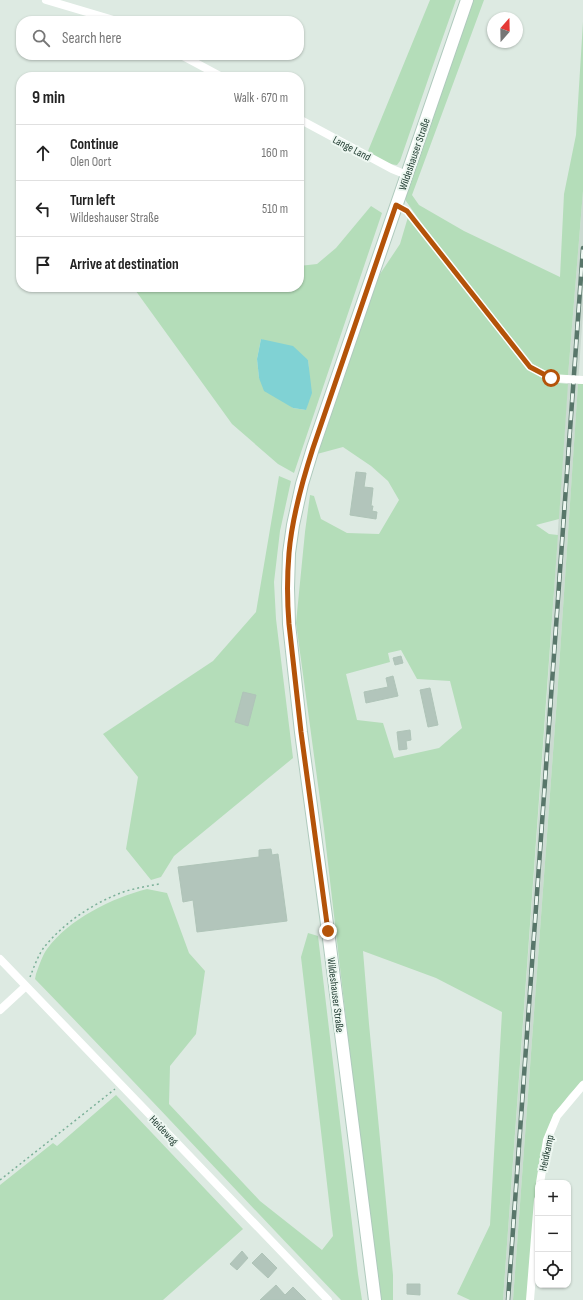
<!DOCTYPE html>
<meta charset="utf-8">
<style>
:root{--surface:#fff;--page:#f6f6f6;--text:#222;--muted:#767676;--line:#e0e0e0}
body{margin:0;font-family:"Sofia Sans Condensed",sans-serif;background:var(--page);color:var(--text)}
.controls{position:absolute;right:12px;bottom:12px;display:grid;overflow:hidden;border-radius:8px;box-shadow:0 1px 3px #0004}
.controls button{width:36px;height:36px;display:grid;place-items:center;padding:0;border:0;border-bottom:1px solid var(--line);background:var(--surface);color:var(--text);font:20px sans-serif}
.compass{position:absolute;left:487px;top:12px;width:36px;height:36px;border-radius:50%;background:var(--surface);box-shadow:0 1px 3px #0004;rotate:20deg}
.stop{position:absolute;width:12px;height:12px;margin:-9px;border:3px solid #b45309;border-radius:50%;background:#fff}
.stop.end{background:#b45309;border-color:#fff;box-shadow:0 1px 4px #0008}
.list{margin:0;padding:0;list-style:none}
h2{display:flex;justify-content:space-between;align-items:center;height:52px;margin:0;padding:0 16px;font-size:17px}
h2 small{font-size:13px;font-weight:400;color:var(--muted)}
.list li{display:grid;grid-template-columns:26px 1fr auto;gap:12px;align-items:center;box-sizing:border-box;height:56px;padding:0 16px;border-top:1px solid var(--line)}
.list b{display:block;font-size:15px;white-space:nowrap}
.list p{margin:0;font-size:13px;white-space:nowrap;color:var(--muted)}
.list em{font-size:13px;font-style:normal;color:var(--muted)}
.icon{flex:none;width:22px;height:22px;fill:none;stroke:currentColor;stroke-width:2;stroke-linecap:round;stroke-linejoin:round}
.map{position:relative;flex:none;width:583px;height:1300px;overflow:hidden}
.search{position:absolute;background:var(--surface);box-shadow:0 1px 3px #0004;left:16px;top:16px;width:288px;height:44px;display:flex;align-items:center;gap:10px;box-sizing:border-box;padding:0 14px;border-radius:16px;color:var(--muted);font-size:15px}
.panel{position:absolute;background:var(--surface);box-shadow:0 1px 3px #0004;left:16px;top:72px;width:288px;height:220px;border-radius:16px}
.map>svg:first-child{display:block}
</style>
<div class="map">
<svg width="583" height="1300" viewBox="0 0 583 1300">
<rect width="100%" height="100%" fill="#ddeae2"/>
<path fill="#cbdad1" d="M 583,191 L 583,311 L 557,698 L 513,1300 L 503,1300 L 547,697 L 568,376 Z"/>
<path fill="#b4ddb9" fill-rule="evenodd" d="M 430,0 L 456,0 L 431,71 L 400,161 L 397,165 C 387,164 375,158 368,151 Z
M 472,0 L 484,0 L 412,195 L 419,205 L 464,231 L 560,277 L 564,194 L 576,135 L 583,22 L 583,191 L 568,376 L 553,375 L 532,364 L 422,224 L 406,201 L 405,195 Z
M 371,206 L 382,213 L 294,473 L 278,464 L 232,424 L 133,287 L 299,287 L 299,266 L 317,264 L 336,248 ZM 261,339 L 308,360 L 309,371 L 306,410 L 293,408 L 259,378 L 257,359 Z
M 408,217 L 527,369 L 549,382 L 568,384 L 559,519 L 536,525 L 549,534 L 558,535 L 503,1300 L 470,1300 L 457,1294 L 490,1225 L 502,1012 L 436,978 L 363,951 L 369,1024 L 393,1275 L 393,1300 L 380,1300 L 363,1166 L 324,829 L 296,623 L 305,532 L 310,495 L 314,496 L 321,519 L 347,533 L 379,534 L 399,500 L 388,481 L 371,466 L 343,447 L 317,454 L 324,432 L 376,280 L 400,244 ZM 401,650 L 417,679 L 450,681 L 462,728 L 439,748 L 394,758 L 383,723 L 357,720 L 346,674 L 390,662 L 388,653 Z
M 578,384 L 583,384 L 583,1080 L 569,1095 L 554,1115 L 544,1140 L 536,1189 L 528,1300 L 513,1300 L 557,698 Z
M 279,476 L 291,481 L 280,531 L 274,582 L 276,619 L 293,758 L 174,856 L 161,877 L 151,880 L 126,849 L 138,777 L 103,734 L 213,661 L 256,612 Z
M 147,889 L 167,893 L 189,953 L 205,971 L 196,1034 L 170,1066 L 169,1104 L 260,1201 L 322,1250 L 333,1236 L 301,957 L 308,933 L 318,936 L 358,1274 L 362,1300 L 341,1300 C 239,1194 138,1085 35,979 L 36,974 C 39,966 42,956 47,949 C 69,919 112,898 147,889 Z
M 116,1095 L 243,1229 L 163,1300 L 0,1300 L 0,1185 L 53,1143 L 57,1146 Z"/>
<path fill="#80d2d4" d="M 261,339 L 293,346 L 308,360 L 312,393 L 306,410 L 293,408 L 264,391 L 259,378 L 257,359 Z"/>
<path fill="#b2c5bb" stroke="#afc4b8" d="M 356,472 L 366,473 L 364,487 L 373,488 L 371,506 L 373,506 L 372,511 L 377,512 L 376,519 L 350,515 Z
M 401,656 L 403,663 L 395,665 L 393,658 Z
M 393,676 L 398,696 L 366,703 L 364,692 L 388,687 L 386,678 Z
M 430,688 L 438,725 L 428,727 L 420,690 Z
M 243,692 L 256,695 L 248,726 L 235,722 Z
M 410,730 L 411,740 L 406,741 L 407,749 L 399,750 L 397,732 Z
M 271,849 L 272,855 L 278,854 L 287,921 L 197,932 L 193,900 L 183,902 L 178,867 L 259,857 L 259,850 Z
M 242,1251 L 248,1258 L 237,1270 L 230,1264 Z
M 262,1253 L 277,1268 L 268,1278 L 252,1263 Z
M 407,1284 L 420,1284 L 420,1295 L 407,1294 Z
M 276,1285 L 285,1295 L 293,1287 L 306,1300 L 260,1300 Z"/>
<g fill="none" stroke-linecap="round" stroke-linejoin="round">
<defs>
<path id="secondary" d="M 375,1300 L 328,931 L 301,732 L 289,624 L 288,588 L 289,553 L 293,525 L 302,484 L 313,448 L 467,0"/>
</defs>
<use href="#secondary" stroke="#afcabd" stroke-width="14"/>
<path stroke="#7bb098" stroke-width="1.5" stroke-dasharray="2 3" stroke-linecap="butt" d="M 30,977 C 34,967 38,955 45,946 C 66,921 95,902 126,891 C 137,888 148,886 159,884
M 0,1180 L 115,1089"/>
<path stroke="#fff" stroke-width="8" d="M 46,0 L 117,21
M 181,55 L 222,77
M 299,119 L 392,169 L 407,175
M 396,205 L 407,211 L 530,367 L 551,378
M 0,959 L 328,1300
M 0,1010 L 26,986
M 540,1183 L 547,1140 L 557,1116 L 583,1085
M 530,1300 L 538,1200"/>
<use href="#secondary" stroke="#fff" stroke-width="12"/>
<defs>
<path id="rail" d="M 508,1300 L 583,248"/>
</defs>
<use href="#rail" stroke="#58766a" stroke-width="4.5"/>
<use href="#rail" stroke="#edf7f1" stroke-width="3" stroke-dasharray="9" stroke-linecap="butt"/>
<path stroke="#fff" stroke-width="8" d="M 551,378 L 583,380"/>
</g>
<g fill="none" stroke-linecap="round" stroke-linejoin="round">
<path stroke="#b45309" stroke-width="5" d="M 328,931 L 301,732 L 289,624 C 287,600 287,577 289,553 C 292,517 302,482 313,448 L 396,205 L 407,211 L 530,367 L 551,378"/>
</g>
<g text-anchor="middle" stroke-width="4" stroke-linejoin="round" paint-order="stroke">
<g font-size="11" fill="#1e3a2f" stroke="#edf7f1">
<text transform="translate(352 148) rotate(28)" y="4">Lange Land</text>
<text transform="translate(414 154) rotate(-71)" y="4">Wildeshauser Straße</text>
<text transform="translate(336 995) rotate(83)" y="4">Wildeshauser Straße</text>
<text transform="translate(164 1130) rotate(46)" y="4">Heideweg</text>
<text transform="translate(546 1153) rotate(-78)" y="4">Heidkamp</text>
</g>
</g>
</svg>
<div class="controls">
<button>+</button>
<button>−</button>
<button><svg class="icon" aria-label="locate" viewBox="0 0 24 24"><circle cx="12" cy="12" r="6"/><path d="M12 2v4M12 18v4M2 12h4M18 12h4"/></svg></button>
</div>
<svg class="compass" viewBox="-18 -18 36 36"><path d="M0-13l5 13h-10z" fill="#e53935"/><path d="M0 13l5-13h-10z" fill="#767676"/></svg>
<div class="stop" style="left:551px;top:378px"></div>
<div class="stop end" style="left:328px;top:931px"></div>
<div class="search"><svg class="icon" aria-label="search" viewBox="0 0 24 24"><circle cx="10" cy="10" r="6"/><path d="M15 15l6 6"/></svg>Search here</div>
<section class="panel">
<h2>9 min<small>Walk · 670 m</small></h2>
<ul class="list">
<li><svg class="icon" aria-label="ahead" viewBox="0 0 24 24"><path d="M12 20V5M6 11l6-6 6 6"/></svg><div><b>Continue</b><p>Olen Oort</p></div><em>160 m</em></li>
<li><svg class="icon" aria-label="left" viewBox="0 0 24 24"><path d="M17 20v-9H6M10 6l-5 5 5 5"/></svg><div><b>Turn left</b><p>Wildeshauser Straße</p></div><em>510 m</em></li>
<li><svg class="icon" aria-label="arrive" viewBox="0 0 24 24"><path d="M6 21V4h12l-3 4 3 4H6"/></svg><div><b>Arrive at destination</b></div></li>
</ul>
</section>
</div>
